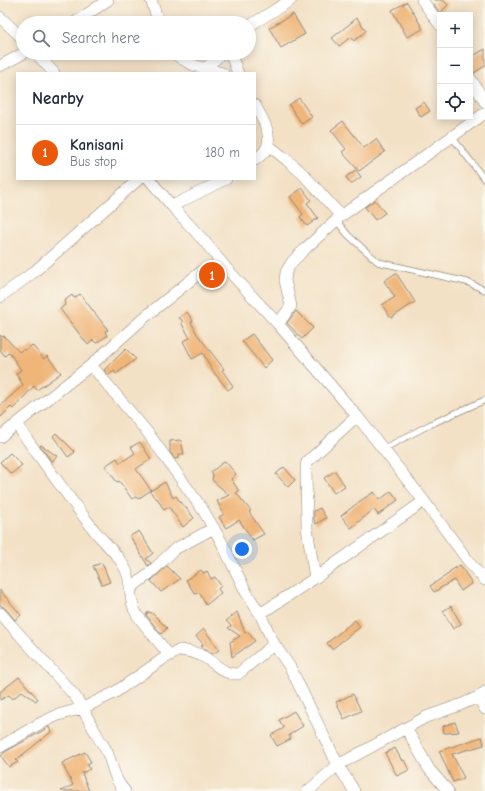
<!DOCTYPE html>
<meta charset="utf-8">
<style>
:root{--surface:#fff;--page:#f6f6f7;--text:#1f2937;--muted:#747a83;--line:#e0e1e3;--accent:#ea580c}
body{margin:0;font-family:"Comic Neue",sans-serif;background:var(--page);color:var(--text)}
.controls{position:absolute;right:12px;top:12px;display:grid;overflow:hidden;border-radius:0px;box-shadow:0 2px 10px #0003}
.controls button{width:36px;height:36px;display:grid;place-items:center;padding:0;border:0;border-bottom:1px solid var(--line);background:var(--surface);color:var(--text);font:20px sans-serif}
.you{position:absolute;left:242px;top:549px;width:14px;height:14px;margin:-10px;border:3px solid #fff;border-radius:50%;background:#1a73e8;box-shadow:0 0 0 6px #1a73e833}
.badge{display:grid;place-items:center;width:26px;height:26px;border-radius:50%;background:var(--accent);color:#fff;font-size:13px;font-weight:700}
.pin{position:absolute;translate:-50% -50%;border:2px solid #fff;box-shadow:0 1px 4px #0006}
.list{margin:0;padding:0;list-style:none}
h2{display:flex;justify-content:space-between;align-items:center;height:52px;margin:0;padding:0 16px;font-size:17px}
h2 small{font-size:13px;font-weight:400;color:var(--muted)}
.list li{display:grid;grid-template-columns:26px 1fr auto;gap:12px;align-items:center;box-sizing:border-box;height:56px;padding:0 16px;border-top:1px solid var(--line)}
.list b{display:block;font-size:15px;white-space:nowrap}
.list p{margin:0;font-size:13px;white-space:nowrap;color:var(--muted)}
.list em{font-size:13px;font-style:normal;color:var(--muted)}
.icon{flex:none;width:22px;height:22px;fill:none;stroke:currentColor;stroke-width:2;stroke-linecap:round;stroke-linejoin:round}
.map{position:relative;flex:none;width:485px;height:791px;overflow:hidden}
.search{position:absolute;background:var(--surface);box-shadow:0 2px 10px #0003;left:16px;top:16px;width:240px;height:44px;display:flex;align-items:center;gap:10px;box-sizing:border-box;padding:0 14px;border-radius:22px;color:var(--muted);font-size:15px}
.panel{position:absolute;background:var(--surface);box-shadow:0 2px 10px #0003;left:16px;top:72px;width:240px;height:108px;border-radius:0px}
.map>svg:first-child{display:block}
</style>
<div class="map">
<svg width="485" height="791" viewBox="0 0 485 791">
<rect width="100%" height="100%" fill="#fbf7ec"/>
<filter id="ink" filterUnits="userSpaceOnUse"><feTurbulence type="fractalNoise" baseFrequency=".025" numOctaves="2"/><feDisplacementMap in="SourceGraphic" scale="8" xChannelSelector="R" yChannelSelector="G"/><feConvolveMatrix kernelMatrix="1 2 1 2 8 2 1 2 1" color-interpolation-filters="sRGB"/></filter>
<filter id="wash" filterUnits="userSpaceOnUse"><feTurbulence type="fractalNoise" baseFrequency=".012" numOctaves="4" result="noise"/><feDisplacementMap in="SourceGraphic" scale="16" xChannelSelector="R" yChannelSelector="G"/><feGaussianBlur stdDeviation="0.9" result="paint"/><feColorMatrix in="noise" values="0 0 0 0 0 0 0 0 0 0 0 0 0 0 0 0 0 1.4 0 .05"/><feComposite in="paint" operator="in"/></filter>
<g filter="url(#wash)">
<rect width="100%" height="100%" fill="#f3e1c6"/>
<g id="blocks">
<path fill="#f0b578" d="M 436,0 L 443,0 L 448,5 L 440,13 L 433,3 Z
M 407,2 L 423,29 L 407,37 L 392,10 Z
M 293,14 L 305,34 L 281,48 L 269,28 Z
M 357,18 L 366,31 L 354,41 L 351,37 L 339,46 L 332,38 Z
M 485,49 L 485,66 L 474,73 L 470,71 L 470,58 Z
M 299,98 L 312,117 L 302,124 L 289,105 Z
M 424,102 L 430,111 L 421,117 L 415,108 Z
M 343,121 L 364,148 L 376,139 L 385,152 L 359,171 L 342,152 L 346,149 L 331,130 Z
M 356,170 L 361,177 L 351,184 L 346,177 Z
M 302,188 L 311,200 L 307,203 L 318,218 L 307,226 L 300,217 L 303,214 L 290,197 Z
M 375,200 L 385,213 L 375,220 L 365,207 Z
M 396,273 L 415,302 L 391,318 L 382,305 L 395,297 L 384,281 Z
M 80,294 L 108,330 L 105,331 L 107,336 L 96,343 L 93,340 L 88,345 L 60,309 L 65,305 L 64,301 L 72,295 L 74,298 Z
M 296,311 L 313,328 L 302,339 L 287,323 Z
M 187,312 L 193,321 L 191,322 L 197,334 L 224,369 L 222,370 L 233,386 L 228,390 L 212,370 L 203,353 L 192,359 L 183,341 L 190,338 L 182,324 L 182,320 L 179,318 Z
M 252,334 L 272,360 L 264,368 L 242,341 Z
M 0,335 L 2,337 L 4,336 L 19,352 L 24,349 L 25,351 L 32,345 L 44,359 L 47,356 L 61,373 L 37,390 L 34,386 L 13,409 L 11,407 L 0,418 L 0,406 L 23,385 L 16,374 L 21,370 L 9,352 L 5,356 L 0,350 Z
M 126,349 L 136,359 L 116,374 L 114,371 L 108,375 L 104,370 Z
M 56,433 L 75,452 L 68,457 L 53,436 Z
M 181,440 L 184,454 L 179,454 L 179,458 L 175,459 L 170,452 L 170,441 Z
M 140,442 L 151,459 L 136,469 L 151,490 L 138,499 L 136,497 L 132,499 L 119,481 L 117,482 L 105,466 L 117,458 L 120,463 L 135,453 L 131,447 Z
M 41,445 L 57,456 L 52,462 L 40,446 Z
M 10,453 L 22,465 L 11,474 L 0,462 Z
M 225,461 L 236,474 L 231,479 L 239,491 L 236,493 L 251,511 L 249,512 L 264,534 L 253,540 L 239,520 L 226,528 L 219,517 L 224,514 L 217,501 L 229,495 L 212,480 L 213,475 L 211,472 Z
M 284,467 L 295,480 L 288,487 L 276,474 Z
M 335,471 L 345,486 L 334,493 L 324,478 Z
M 165,482 L 173,498 L 176,496 L 183,506 L 184,505 L 194,518 L 183,527 L 169,507 L 164,510 L 157,498 L 155,498 L 150,491 Z
M 391,491 L 398,500 L 378,515 L 374,509 L 351,528 L 341,516 L 360,501 L 374,492 L 380,500 Z
M 320,508 L 326,518 L 316,524 L 314,520 L 314,511 Z
M 139,531 L 153,553 L 146,559 L 151,563 L 148,566 L 130,536 Z
M 102,563 L 110,582 L 102,585 L 93,566 Z
M 460,565 L 472,583 L 461,591 L 454,580 L 434,592 L 430,586 L 450,573 L 449,572 Z
M 167,566 L 180,579 L 161,592 L 151,581 Z
M 201,570 L 203,573 L 207,571 L 211,579 L 215,577 L 221,586 L 218,589 L 221,593 L 206,605 L 199,592 L 195,594 L 186,580 Z
M 0,590 L 21,615 L 15,620 L 5,608 L 0,605 Z
M 451,606 L 461,624 L 453,629 L 443,611 Z
M 148,612 L 152,613 L 167,628 L 161,634 L 146,615 Z
M 237,612 L 245,633 L 248,632 L 255,641 L 232,657 L 230,642 L 240,636 L 228,628 L 231,626 L 226,621 Z
M 355,620 L 360,627 L 332,649 L 327,643 Z
M 204,629 L 219,650 L 212,654 L 201,647 L 203,644 L 196,636 Z
M 19,677 L 38,699 L 36,701 L 22,691 L 13,699 L 9,695 L 0,700 L 0,692 Z
M 353,694 L 361,711 L 344,719 L 336,702 Z
M 294,711 L 303,726 L 289,735 L 291,739 L 277,746 L 271,735 L 284,728 L 279,720 Z
M 455,722 L 459,732 L 444,733 L 443,726 Z
M 49,727 L 51,732 L 16,760 L 18,762 L 9,767 L 1,756 L 5,752 Z
M 482,737 L 484,745 L 452,754 L 464,778 L 453,782 L 439,751 Z
M 395,748 L 402,761 L 404,760 L 409,770 L 397,776 L 385,753 Z
M 85,752 L 91,762 L 87,764 L 90,769 L 82,773 L 89,791 L 61,791 L 73,785 L 62,763 Z"/>
</g>
</g>
<g filter="url(#ink)">
<use href="#blocks" fill-opacity="0" stroke="#8f8678" stroke-width="1"/>
<g fill="none" stroke-linecap="round" stroke-linejoin="round">
<defs>
<path id="service" d="M 452,137 L 485,180
M 336,220 L 348,235 L 378,262 L 467,282 L 485,290
M 383,449 L 431,424 L 485,400"/>
<path id="minor" d="M 151,0 L 159,23
M 422,0 L 440,25
M 0,17 L 23,39
M 74,23 L 108,0
M 249,26 L 291,0
M 36,53 L 54,73
M 175,53 C 187,66 207,69 223,73
M 230,53 L 238,73
M 0,66 L 24,53
M 205,69 L 222,53
M 470,78 L 485,102
M 255,105 C 261,117 274,135 266,149 C 264,153 259,157 255,160
M 268,145 L 287,160 L 303,174 L 341,216
M 149,179 L 172,206 L 205,242 L 226,268 L 278,324 L 357,416 L 424,501 L 472,566 L 485,580
M 172,206 L 226,179
M 0,297 L 34,272 L 139,179
M 278,324 L 291,306 L 285,281 L 286,272 L 292,262 L 306,248 L 341,216 L 485,113
M 91,365 L 148,433 L 203,510 L 221,541 L 246,592 L 260,614 L 274,644 L 290,667 L 338,765 L 354,791
M 16,424 C 42,460 67,495 94,530 C 103,541 114,551 122,563 C 135,582 126,596 137,615 L 169,655
M 0,437 L 91,365 L 145,317 L 202,271 L 215,266 L 226,268
M 315,578 L 307,528 L 306,466 L 307,462 L 357,416
M 131,588 L 149,574 L 175,549 L 214,528
M 0,613 L 74,695 C 83,707 88,720 96,733 C 99,740 104,745 107,752 C 113,765 114,781 125,791
M 260,614 L 315,578 L 424,501
M 478,697 L 485,709
M 406,728 L 429,769 L 448,791
M 0,747 L 39,724 L 58,715 L 83,708 L 114,693 L 163,659 L 180,650 C 187,651 196,652 202,656 C 216,663 223,675 238,674 L 274,644
M 308,791 L 338,765 L 426,717 L 460,705 L 478,697 L 485,692"/>
</defs>
<use href="#service" stroke="#8f8678" stroke-width="7"/>
<use href="#minor" stroke="#8f8678" stroke-width="12"/>
<use href="#service" stroke="#fff" stroke-width="5.5"/>
<use href="#minor" stroke="#fff" stroke-width="11"/>
</g>
</g>
</svg>
<div class="controls">
<button>+</button>
<button>−</button>
<button><svg class="icon" aria-label="locate" viewBox="0 0 24 24"><circle cx="12" cy="12" r="6"/><path d="M12 2v4M12 18v4M2 12h4M18 12h4"/></svg></button>
</div>
<div class="you"></div>
<div class="pin badge" style="left:212px;top:275px">1</div>
<div class="search"><svg class="icon" aria-label="search" viewBox="0 0 24 24"><circle cx="10" cy="10" r="6"/><path d="M15 15l6 6"/></svg>Search here</div>
<section class="panel">
<h2>Nearby<small></small></h2>
<ul class="list">
<li><span class="badge">1</span><div><b>Kanisani</b><p>Bus stop</p></div><em>180 m</em></li>
</ul>
</section>
</div>
